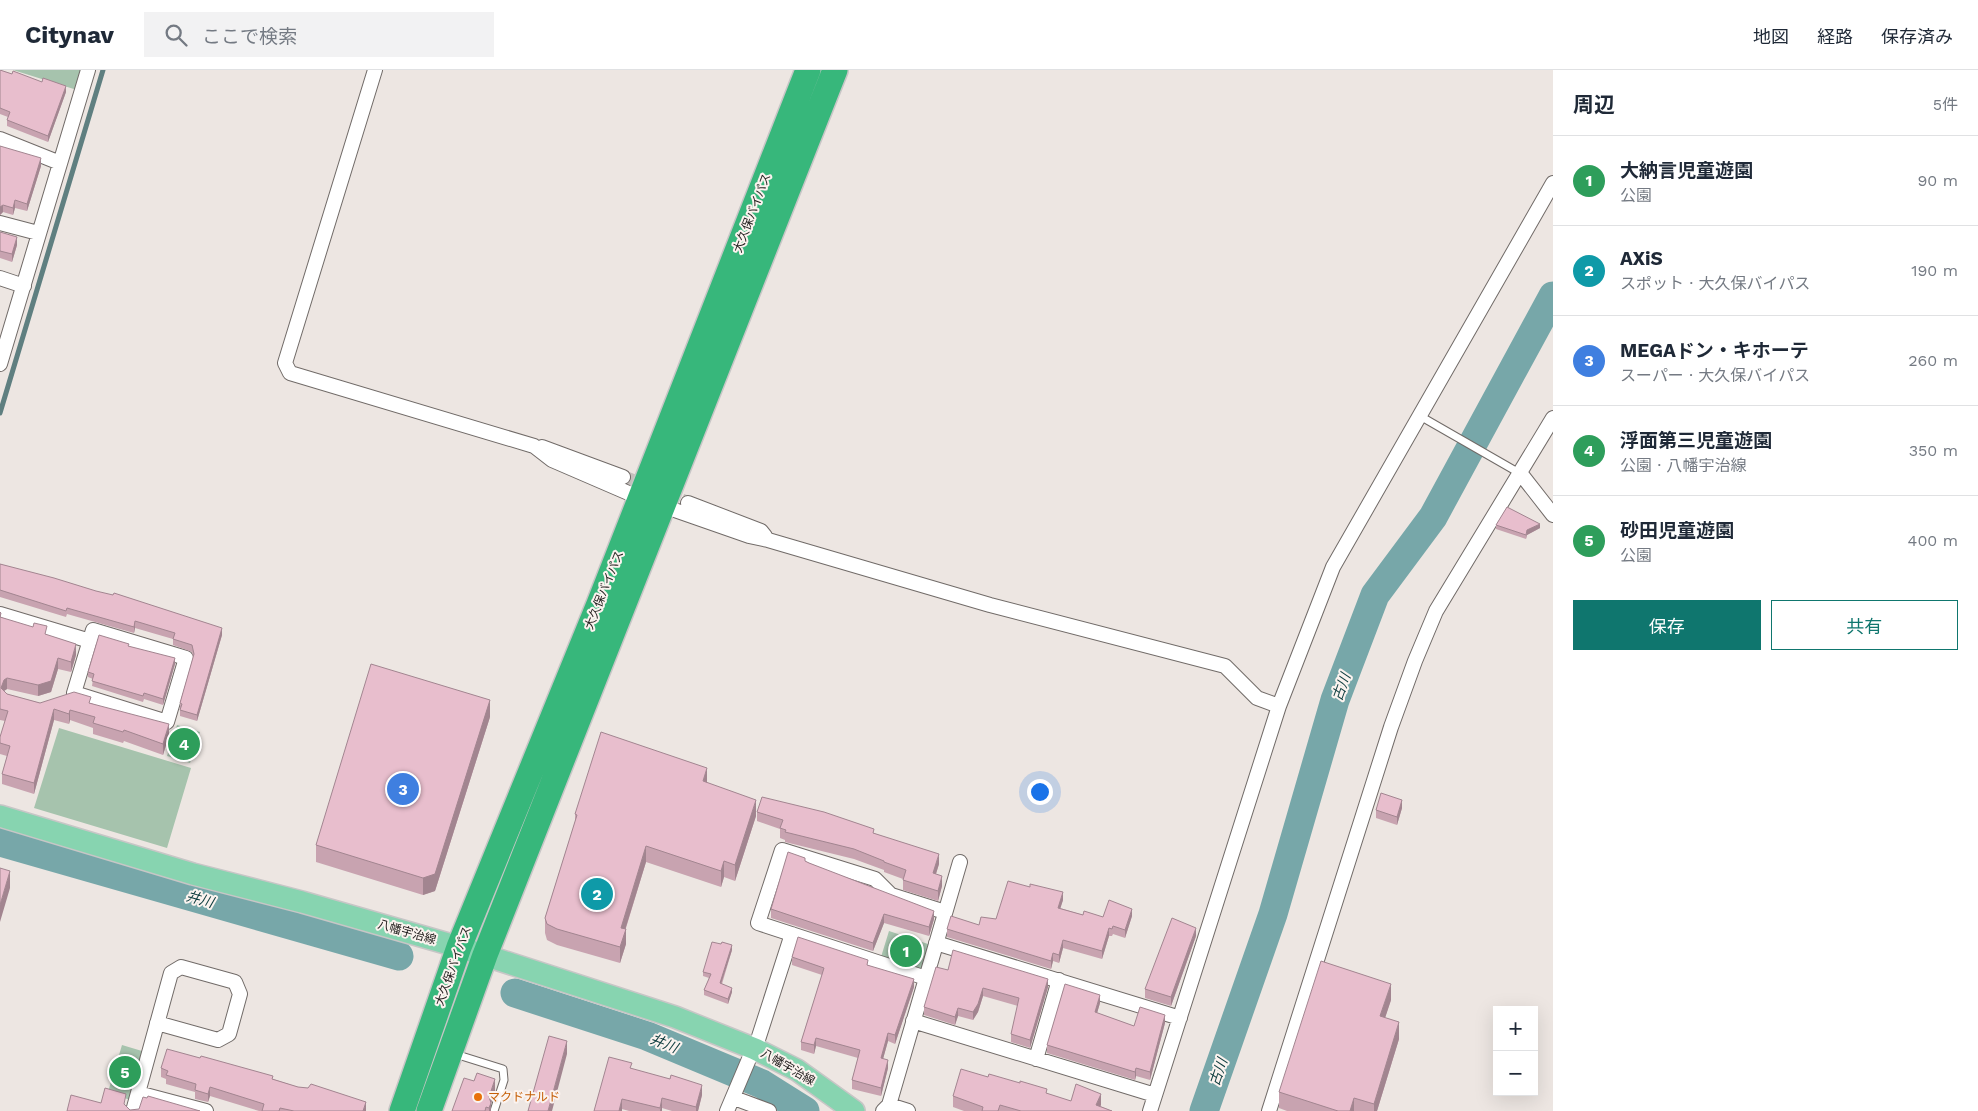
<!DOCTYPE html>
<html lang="ja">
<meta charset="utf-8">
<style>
:root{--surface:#fff;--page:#f2f2f3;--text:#1f2937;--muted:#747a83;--line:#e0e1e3;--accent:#0f766e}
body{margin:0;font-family:"Work Sans","Noto Sans JP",sans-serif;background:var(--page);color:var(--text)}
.controls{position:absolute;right:15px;bottom:15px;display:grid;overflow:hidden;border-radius:0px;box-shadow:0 5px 20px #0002}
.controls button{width:45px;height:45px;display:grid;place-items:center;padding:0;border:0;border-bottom:1px solid var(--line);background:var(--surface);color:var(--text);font:25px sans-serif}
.you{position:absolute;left:1039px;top:721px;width:18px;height:18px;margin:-12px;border:4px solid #fff;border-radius:50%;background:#1a73e8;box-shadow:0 0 0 8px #1a73e833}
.badge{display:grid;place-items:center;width:32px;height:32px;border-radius:50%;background:var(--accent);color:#fff;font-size:16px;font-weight:700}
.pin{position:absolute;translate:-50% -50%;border:2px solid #fff;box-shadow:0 1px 5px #0006}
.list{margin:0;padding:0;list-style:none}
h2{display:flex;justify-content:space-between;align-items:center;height:65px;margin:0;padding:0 20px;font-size:21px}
h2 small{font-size:16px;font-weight:400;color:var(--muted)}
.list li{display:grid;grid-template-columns:32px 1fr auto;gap:15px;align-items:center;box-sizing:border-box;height:90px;padding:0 20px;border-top:1px solid var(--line)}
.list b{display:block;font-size:19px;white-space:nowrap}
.list p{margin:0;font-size:16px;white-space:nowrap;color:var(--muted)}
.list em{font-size:16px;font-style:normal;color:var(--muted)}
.actions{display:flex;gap:10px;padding:15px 20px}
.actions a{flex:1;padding:11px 0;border:1px solid var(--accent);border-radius:0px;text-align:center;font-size:18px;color:var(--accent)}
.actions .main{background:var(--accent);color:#fff}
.icon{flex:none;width:28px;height:28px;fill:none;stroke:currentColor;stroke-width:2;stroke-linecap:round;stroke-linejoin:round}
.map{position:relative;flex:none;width:1553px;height:1041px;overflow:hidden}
header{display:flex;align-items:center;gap:30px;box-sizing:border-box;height:70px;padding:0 25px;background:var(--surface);border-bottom:1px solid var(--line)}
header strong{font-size:24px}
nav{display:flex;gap:28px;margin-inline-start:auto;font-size:18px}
.search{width:350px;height:45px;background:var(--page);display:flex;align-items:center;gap:12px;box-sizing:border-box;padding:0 18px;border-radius:0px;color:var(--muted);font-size:19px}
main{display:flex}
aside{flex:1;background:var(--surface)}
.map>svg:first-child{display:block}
</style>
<header>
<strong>Citynav</strong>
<div class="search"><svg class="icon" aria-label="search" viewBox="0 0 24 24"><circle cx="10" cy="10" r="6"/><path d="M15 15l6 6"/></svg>ここで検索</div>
<nav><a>地図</a><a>経路</a><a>保存済み</a></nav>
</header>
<main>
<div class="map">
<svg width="1553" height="1041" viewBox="0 0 1553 1041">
<rect width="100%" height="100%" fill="#ede6e2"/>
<path fill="#a6c3ad" d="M 13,0 L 83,0 L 77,20 Z
M 177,655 L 200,662 L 190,693 L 167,686 Z
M 59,658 L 191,698 L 167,778 L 34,738 Z
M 889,861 L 931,875 L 922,901 L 881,887 Z
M 122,975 L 142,981 L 130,1030 L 108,1022 Z"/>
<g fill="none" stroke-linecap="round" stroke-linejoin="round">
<path stroke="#5f7f80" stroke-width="5" d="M 0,343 L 103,0"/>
<path stroke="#77a7a9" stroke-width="29" d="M 0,772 L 399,886
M 515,923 L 647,966 L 762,1014 L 805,1041
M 1204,1041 L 1273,844 L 1335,630 L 1375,525 L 1433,447 L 1553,226"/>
<path stroke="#c5bfbc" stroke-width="14" stroke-dasharray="14 7" stroke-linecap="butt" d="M 623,407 L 688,433"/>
<defs>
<path id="lane" d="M 1420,346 L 1521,404
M 455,984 L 503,999 L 504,1010 L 494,1041"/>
<path id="street" d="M 375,0 L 285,293 L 290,303 L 534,376 L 552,390 L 640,428
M 0,69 L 60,93
M 0,153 L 38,163
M 0,208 L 24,216
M 0,294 L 88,0
M 542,377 L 623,407
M 1521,404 L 1553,445
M 688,433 L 761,461 L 765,466
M 663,436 L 749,466 L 768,470 L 990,535 L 1225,596 L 1257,628 L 1279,636
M 0,544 L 90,571
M 74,623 L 93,560 L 186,588 L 167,652 L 74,623
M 936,873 L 1180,948
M 926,908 L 758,853 L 782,780 L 875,809 L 891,825 L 945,842
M 913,951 L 1155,1025
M 1036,989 L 1059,910
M 138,1023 L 206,1041
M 734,1028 L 769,1041
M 889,1035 L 960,792
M 133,1041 L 171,903 L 181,897 L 235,912 L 240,924 L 229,964 L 218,970 L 157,953
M 727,1041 L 749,989 L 755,979 L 792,864
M 883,1041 L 889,1035 L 908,1041
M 1150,1041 L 1279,636 L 1333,497 L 1553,113
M 1269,1041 L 1391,657 L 1415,591 L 1436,541 L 1553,348"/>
<path id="primary" d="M 0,746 L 193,804 L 302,832 L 459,877 L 675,947 L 755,979 L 797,1000 L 854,1041"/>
<path id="highway" d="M 402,1041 L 459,877 L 599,534 L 808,0
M 429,1041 L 485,885 L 835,0"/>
</defs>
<use href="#lane" stroke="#716b68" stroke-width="9"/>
<use href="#street" stroke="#716b68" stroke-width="16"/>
<use href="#primary" stroke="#c7c6c6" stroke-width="24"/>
<use href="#highway" stroke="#c7c6c6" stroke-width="28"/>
<use href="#lane" stroke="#fff" stroke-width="7"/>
<use href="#street" stroke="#fff" stroke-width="14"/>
<use href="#primary" stroke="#87d4b0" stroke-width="21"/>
<use href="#highway" stroke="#37b77b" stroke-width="25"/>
</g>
<path fill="#c8a3b0" d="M 0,0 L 66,22 L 48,72 L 7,56 L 7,50 L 8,47 L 0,44 Z
M 0,76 L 41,96 L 27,141 L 15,138 L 13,145 L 3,142 L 0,145 Z
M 0,162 L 17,175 L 12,192 L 0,188 Z
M 1496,455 L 1540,458 L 1527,465 L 1526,469 L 1496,459 Z
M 0,494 L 222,565 L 197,651 L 180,646 L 180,633 L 193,587 L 192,582 L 173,575 L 173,569 L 135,558 L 134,563 L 67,544 L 66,547 L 0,527 Z
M 0,542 L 1,547 L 47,565 L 76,585 L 71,602 L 58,599 L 51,622 L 38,626 L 7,619 L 4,621 L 7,624 L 40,633 L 91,633 L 169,665 L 163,685 L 124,671 L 123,673 L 93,664 L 93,658 L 70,650 L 69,654 L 54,650 L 34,724 L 2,714 L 2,704 L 7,686 L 0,684 L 0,667 L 5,651 L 0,650 Z
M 129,576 L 175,594 L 163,635 L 144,629 L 143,632 L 92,616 L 93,609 L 88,607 L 88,602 Z
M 490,647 L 435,821 L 423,825 L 316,792 L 316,775 Z
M 707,713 L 756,746 L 735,811 L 724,807 L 721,817 L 646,792 L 626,858 L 626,874 L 620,893 L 557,875 L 547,870 L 545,863 L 545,848 L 575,752 L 575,744 Z
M 1402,738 L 1397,755 L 1376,748 L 1376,740 Z
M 757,742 L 874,763 L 939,794 L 936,804 L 942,816 L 938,831 L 903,820 L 903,809 L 884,802 L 884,800 L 854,789 L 785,772 L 785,770 L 780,768 L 780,759 L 757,751 Z
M 805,791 L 934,849 L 929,866 L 884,853 L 873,881 L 771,848 L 771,839 Z
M 1063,830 L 1060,838 L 1083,845 L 1103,847 L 1132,846 L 1125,868 L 1113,864 L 1112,866 L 1109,866 L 1102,889 L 1063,878 L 1059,893 L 1053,891 L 1051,899 L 947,867 L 947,859 L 979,855 Z
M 1196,866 L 1171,936 L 1145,928 L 1145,919 Z
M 732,880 L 722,914 L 732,922 L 728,934 L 704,925 L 704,920 L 709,908 L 703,906 L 703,902 Z
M 792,887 L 868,895 L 914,917 L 895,974 L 888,971 L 883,989 L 888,998 L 881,1026 L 852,1019 L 852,1010 L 858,988 L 816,976 L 814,984 L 801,980 L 801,972 L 822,905 L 792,895 Z
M 948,900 L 1048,917 L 1030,978 L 1011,972 L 1011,964 L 1018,936 L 983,926 L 978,942 L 973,950 L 958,946 L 955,955 L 924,945 L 924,937 Z
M 1391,930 L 1385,948 L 1399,969 L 1377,1041 L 1287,1041 L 1279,1038 L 1279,1022 Z
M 1100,933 L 1097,943 L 1134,956 L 1165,953 L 1150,1010 L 1136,1006 L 1135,1010 L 1047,983 L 1047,975 Z
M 161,998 L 273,1009 L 298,1017 L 366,1032 L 366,1041 L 259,1041 L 210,1026 L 208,1032 L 195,1029 L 195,1022 L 166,1014 L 166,1009 L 161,1007 Z
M 632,999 L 702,1025 L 698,1041 L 672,1041 L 662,1038 L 662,1041 L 629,1041 L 622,1039 L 622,1041 L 594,1041 Z
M 988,1007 L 1071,1031 L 1101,1035 L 1100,1036 L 1112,1041 L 964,1041 L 953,1037 L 953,1026 Z
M 474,1011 L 495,1022 L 491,1032 L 491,1041 L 452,1041 Z"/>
<path fill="#a28590" d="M 66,16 L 66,22 L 48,72 L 48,66 Z
M 41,88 L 41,96 L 27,141 L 27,134 Z
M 15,130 L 15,138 L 13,145 L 13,138 Z
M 3,135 L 3,142 L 0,145 L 0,137 Z
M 17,167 L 17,175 L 12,192 L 12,184 Z
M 1540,454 L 1540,458 L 1527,465 L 1526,469 L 1527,460 Z
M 135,551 L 135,558 L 134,563 L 134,557 Z
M 222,558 L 222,565 L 197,651 L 197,645 Z
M 76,574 L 76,585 L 71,602 L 71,592 Z
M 58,588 L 58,599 L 51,622 L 38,626 L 38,615 Z
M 175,588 L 175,594 L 163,635 L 163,629 Z
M 7,608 L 7,619 L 4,621 L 1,618 L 4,610 Z
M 490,630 L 490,647 L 435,821 L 423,825 L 423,808 Z
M 54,639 L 54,650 L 34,724 L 34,713 Z
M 70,640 L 70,650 L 69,654 L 69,644 Z
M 169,654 L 169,665 L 163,685 L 163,674 Z
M 707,698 L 707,714 L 703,711 Z
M 756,730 L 756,746 L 735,811 L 735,795 Z
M 1402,730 L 1402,738 L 1397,755 L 1397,747 Z
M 646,776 L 646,792 L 621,873 L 621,858 Z
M 939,784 L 939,794 L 933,813 L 933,803 Z
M 724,791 L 724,807 L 721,817 L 721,801 Z
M 10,801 L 10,818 L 0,852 L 0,835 Z
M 942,806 L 942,816 L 938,831 L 938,821 Z
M 1063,822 L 1063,830 L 1058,846 L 1058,838 Z
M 1132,839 L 1132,846 L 1125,868 L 1125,860 Z
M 934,841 L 934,849 L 929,866 L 929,857 Z
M 884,844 L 884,853 L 873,881 L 873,873 Z
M 1109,858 L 1109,866 L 1102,889 L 1102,881 Z
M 1196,858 L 1196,866 L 1171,936 L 1171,927 Z
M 626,859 L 626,874 L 620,893 L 620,877 Z
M 1063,870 L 1063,878 L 1059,893 L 1059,885 Z
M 732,875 L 732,880 L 720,917 L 720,913 Z
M 1053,883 L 1053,891 L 1051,899 L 1051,891 Z
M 914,909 L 914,917 L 895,974 L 895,965 Z
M 1048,909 L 1048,917 L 1030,978 L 1030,970 Z
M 1391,914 L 1391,930 L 1380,963 L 1380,946 Z
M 732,918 L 732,922 L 728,934 L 728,929 Z
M 983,918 L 983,926 L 978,942 L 973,950 L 973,942 Z
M 1100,925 L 1100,933 L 1095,950 L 1095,942 Z
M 958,938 L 958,946 L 955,955 L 955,947 Z
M 1165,945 L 1165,953 L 1150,1010 L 1150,1002 Z
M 1399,952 L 1399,969 L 1377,1041 L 1374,1041 L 1374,1034 Z
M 888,963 L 888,971 L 881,996 L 881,988 Z
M 816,968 L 816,976 L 814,984 L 814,975 Z
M 567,971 L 567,984 L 552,1041 L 548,1041 Z
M 888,990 L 888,998 L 881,1026 L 881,1018 Z
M 1136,998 L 1136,1006 L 1135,1010 L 1135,1002 Z
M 495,1009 L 495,1022 L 489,1040 L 489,1027 Z
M 702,1015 L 702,1025 L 698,1041 L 696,1041 L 696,1037 Z
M 210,1017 L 210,1026 L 208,1032 L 208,1024 Z
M 1101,1024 L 1101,1035 L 1098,1041 L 1096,1035 Z
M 662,1028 L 662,1041 L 660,1041 Z
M 1354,1028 L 1354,1041 L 1350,1041 Z
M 622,1029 L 622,1041 L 619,1041 Z
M 366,1032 L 366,1041 L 363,1041 Z
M 491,1033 L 491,1041 L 489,1041 L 489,1038 Z"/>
<path fill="#e8becd" stroke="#a28590" d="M 0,0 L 12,4 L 13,1 L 42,12 L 43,8 L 66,16 L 48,66 L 7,50 L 10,42 L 0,38 Z
M 0,76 L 41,88 L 27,134 L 15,130 L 13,138 L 3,135 L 0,137 Z
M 0,162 L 17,167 L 12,184 L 0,181 Z
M 1507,437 L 1540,454 L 1527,460 L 1526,465 L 1496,455 Z
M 0,494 L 54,508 L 96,521 L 113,525 L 114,523 L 222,558 L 197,645 L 180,640 L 182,634 L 180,633 L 194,584 L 192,575 L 173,569 L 175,563 L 135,551 L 134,557 L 67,538 L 66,541 L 0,520 Z
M 0,542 L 1,543 L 0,547 L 33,557 L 34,553 L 47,556 L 45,564 L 76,574 L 71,592 L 58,588 L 51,611 L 38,615 L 7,608 L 4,610 L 1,618 L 7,624 L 40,633 L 74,622 L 91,627 L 89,633 L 169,654 L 163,674 L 124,660 L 123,662 L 93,653 L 95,647 L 70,640 L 69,644 L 54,639 L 34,713 L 2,704 L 10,676 L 0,673 L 0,667 L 8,641 L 0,639 Z
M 99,565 L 129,574 L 128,576 L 175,588 L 163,629 L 144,623 L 143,626 L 92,611 L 94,604 L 88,602 Z
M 371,594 L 490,630 L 435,804 L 423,808 L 316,775 Z
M 601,662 L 707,698 L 703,711 L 756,730 L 735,795 L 724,791 L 721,801 L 646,776 L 621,858 L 626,859 L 620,877 L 557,859 L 547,854 L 545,848 L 577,745 L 575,744 Z
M 1381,723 L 1402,730 L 1397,747 L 1376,740 Z
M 762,727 L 824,742 L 874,759 L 873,763 L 939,784 L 933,803 L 942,806 L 938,821 L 903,810 L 906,800 L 884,792 L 884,791 L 854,779 L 785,762 L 786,760 L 780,758 L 783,750 L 757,742 Z
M 788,782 L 805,788 L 805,791 L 809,793 L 934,841 L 929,857 L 884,844 L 873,873 L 771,839 Z
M 0,798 L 10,801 L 0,835 Z
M 1008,811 L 1030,817 L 1030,814 L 1063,822 L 1058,838 L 1083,845 L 1084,841 L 1103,847 L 1109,830 L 1132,839 L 1125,860 L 1113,856 L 1112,859 L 1109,858 L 1102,881 L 1063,870 L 1059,885 L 1053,883 L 1051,891 L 947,859 L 951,846 L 979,855 L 981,847 L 996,849 Z
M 1172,848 L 1196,858 L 1171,927 L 1145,919 Z
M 798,867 L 868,890 L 867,895 L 914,909 L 895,965 L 888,963 L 881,988 L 888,990 L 881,1018 L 852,1010 L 860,980 L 816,968 L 814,975 L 801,972 L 824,898 L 792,887 Z
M 712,872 L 721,874 L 722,872 L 732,875 L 720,913 L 732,918 L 728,929 L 704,920 L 711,904 L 703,902 Z
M 953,880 L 1048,909 L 1030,970 L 1011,964 L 1019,928 L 983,918 L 978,934 L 973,942 L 958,938 L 955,947 L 924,937 L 936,897 L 948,900 Z
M 1321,891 L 1391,914 L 1380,946 L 1399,952 L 1374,1034 L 1354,1028 L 1350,1041 L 1338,1041 L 1279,1022 Z
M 1065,914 L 1100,925 L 1095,942 L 1134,956 L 1140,937 L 1165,945 L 1150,1002 L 1136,998 L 1135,1002 L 1047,975 Z
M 549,966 L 567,971 L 548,1041 L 528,1041 Z
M 167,979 L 200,988 L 201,986 L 273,1006 L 272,1009 L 298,1017 L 308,1018 L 311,1014 L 366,1032 L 363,1041 L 294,1041 L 280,1038 L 279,1041 L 262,1041 L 264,1034 L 210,1017 L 208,1024 L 195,1020 L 196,1014 L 166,1005 L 168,1001 L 161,998 Z
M 609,987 L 632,993 L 630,998 L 670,1009 L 671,1005 L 702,1015 L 696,1037 L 662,1028 L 660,1038 L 622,1029 L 619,1041 L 594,1041 Z
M 961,999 L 988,1007 L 989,1004 L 1020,1013 L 1020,1011 L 1047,1019 L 1046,1023 L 1071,1031 L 1076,1014 L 1101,1024 L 1096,1035 L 1112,1041 L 1021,1041 L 1000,1035 L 998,1041 L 982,1041 L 983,1037 L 953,1026 Z
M 477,1003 L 495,1009 L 489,1027 L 491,1033 L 489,1038 L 486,1037 L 485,1041 L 452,1041 L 464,1008 L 474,1011 Z
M 105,1018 L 126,1024 L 124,1034 L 130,1040 L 139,1039 L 143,1027 L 147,1028 L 148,1026 L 200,1041 L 67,1041 L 71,1025 L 101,1033 Z"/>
<circle fill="#e8710a" stroke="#fbf3ef" stroke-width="2" cx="478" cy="1027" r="5"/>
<g text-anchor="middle" stroke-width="4" stroke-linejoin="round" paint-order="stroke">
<g font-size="12" fill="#262322" stroke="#fbf3ef">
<text transform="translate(752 143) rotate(-69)" y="4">大久保バイパス</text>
<text transform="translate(604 520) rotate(-68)" y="4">大久保バイパス</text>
<text transform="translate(407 862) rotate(16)" y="4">八幡宇治線</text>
<text transform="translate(453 896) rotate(-70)" y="4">大久保バイパス</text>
<text transform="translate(788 997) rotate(30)" y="4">八幡宇治線</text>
</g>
<g font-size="12" fill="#c56008" stroke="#fbf3ef" text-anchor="start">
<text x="488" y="1031">マクドナルド</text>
</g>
<g font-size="14" font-style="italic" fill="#0d3c3e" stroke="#fbf3ef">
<text transform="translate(1341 617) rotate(-70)" y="5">古川</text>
<text transform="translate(200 829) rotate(16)" y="5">井川</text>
<text transform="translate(664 973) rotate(22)" y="5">井川</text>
<text transform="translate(1218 1002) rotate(-71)" y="5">古川</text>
</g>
</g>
</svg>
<div class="controls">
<button>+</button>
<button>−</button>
</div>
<div class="you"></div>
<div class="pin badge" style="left:906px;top:881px;background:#2e9e5b">1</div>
<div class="pin badge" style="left:597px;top:824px;background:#0f9aa8">2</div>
<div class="pin badge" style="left:403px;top:719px;background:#3f7fe0">3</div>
<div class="pin badge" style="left:184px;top:674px;background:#2e9e5b">4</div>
<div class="pin badge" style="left:125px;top:1002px;background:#2e9e5b">5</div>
</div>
<aside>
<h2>周辺<small>5件</small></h2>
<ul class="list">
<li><span class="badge" style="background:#2e9e5b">1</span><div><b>大納言児童遊園</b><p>公園</p></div><em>90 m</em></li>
<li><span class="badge" style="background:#0f9aa8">2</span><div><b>AXiS</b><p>スポット · 大久保バイパス</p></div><em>190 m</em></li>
<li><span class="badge" style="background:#3f7fe0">3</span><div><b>MEGAドン・キホーテ</b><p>スーパー · 大久保バイパス</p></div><em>260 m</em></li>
<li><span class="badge" style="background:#2e9e5b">4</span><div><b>浮面第三児童遊園</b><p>公園 · 八幡宇治線</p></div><em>350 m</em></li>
<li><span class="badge" style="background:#2e9e5b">5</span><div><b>砂田児童遊園</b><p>公園</p></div><em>400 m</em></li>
</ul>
<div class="actions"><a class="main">保存</a><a>共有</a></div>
</aside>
</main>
